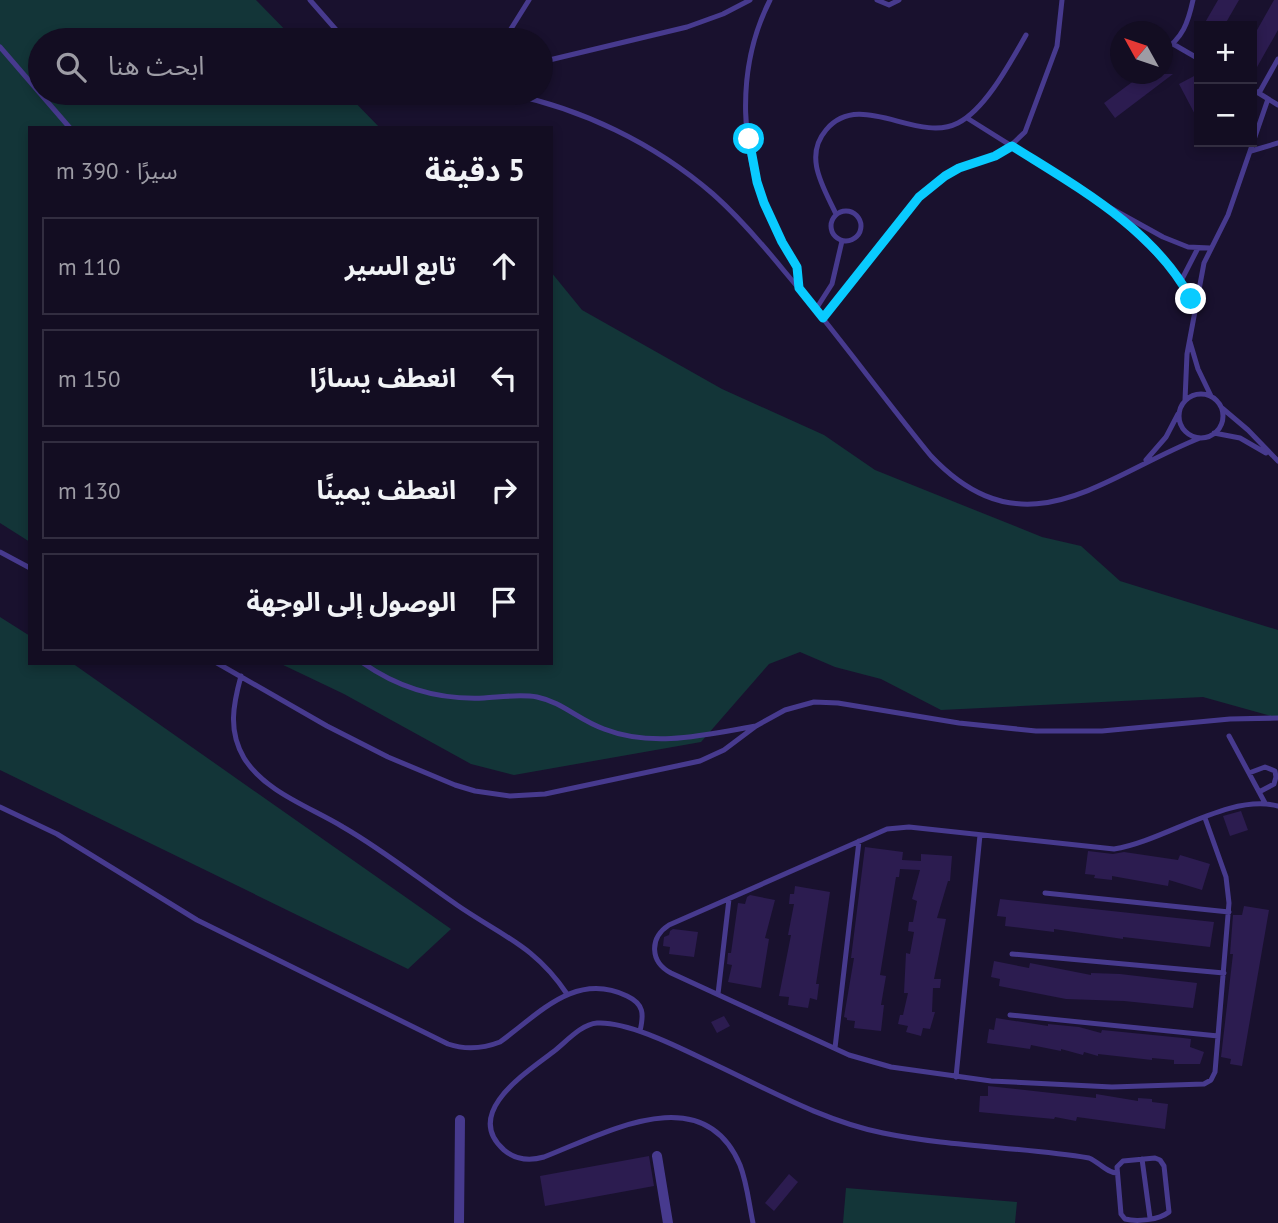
<!DOCTYPE html>
<html lang="ar">
<meta charset="utf-8">
<style>
:root{--surface:#130d22;--page:#201b2f;--text:#f1f3f6;--muted:#9d9ca5;--line:#322d40}
body{margin:0;font-family:"PT Sans","Noto Sans Arabic",sans-serif;background:var(--page);color:var(--text);direction:rtl}
.controls{position:absolute;right:21px;top:21px;display:grid;overflow:hidden;border-radius:0px;box-shadow:0 4px 10px #0003}
.controls button{width:63px;height:63px;display:grid;place-items:center;padding:0;border:0;border-bottom:2px solid var(--line);background:var(--surface);color:var(--text);font:35px sans-serif}
.compass{position:absolute;left:1110px;top:21px;width:63px;height:63px;border-radius:50%;background:var(--surface);box-shadow:0 4px 10px #0003;rotate:310deg}
.stop{position:absolute;width:21px;height:21px;margin:-16px;border:5px solid #09cbff;border-radius:50%;background:#fff}
.stop.end{background:#09cbff;border-color:#fff;box-shadow:0 2px 7px #0008}
.list{margin:0;padding:0;list-style:none}
h2{display:flex;justify-content:space-between;align-items:center;height:91px;margin:0;padding:0 28px;font-size:30px}
h2 small{font-size:23px;font-weight:400;color:var(--muted)}
.list li{display:grid;grid-template-columns:46px 1fr auto;gap:21px;align-items:center;box-sizing:border-box;height:98px;margin:0 14px 14px;padding:0 14px;border:2px solid var(--line);border-radius:0px}
.list b{display:block;font-size:26px;white-space:nowrap}
.list em{font-size:23px;font-style:normal;color:var(--muted)}
.icon{flex:none;width:38px;height:38px;fill:none;stroke:currentColor;stroke-width:2;stroke-linecap:round;stroke-linejoin:round}
.map{position:relative;flex:none;width:1278px;height:1223px;overflow:hidden;direction:ltr}
.search{position:absolute;background:var(--surface);box-shadow:0 4px 10px #0003;left:28px;top:28px;width:525px;height:77px;display:flex;align-items:center;gap:18px;box-sizing:border-box;padding:0 24px;border-radius:38px;color:var(--muted);font-size:26px}
.panel{position:absolute;background:var(--surface);box-shadow:0 4px 10px #0003;left:28px;top:126px;width:525px;height:539px;border-radius:0px;direction:rtl}
.map>svg:first-child{display:block}
</style>
<div class="map">
<svg width="1278" height="1223" viewBox="0 0 1278 1223">
<rect width="100%" height="100%" fill="#19112e"/>
<path fill="#133538" d="M 0,0 L 256,0 L 295,40 L 40,40 L 40,93 L 346,93 L 380,128 L 30,128 L 30,542 L 0,523 Z
M 551,272 L 582,310 L 722,389 L 824,435 L 875,470 L 1042,537 L 1081,546 L 1120,581 L 1278,630 L 1278,718 L 1203,697 L 941,710 L 881,679 L 835,667 L 800,652 L 769,664 L 701,742 L 514,775 L 471,764 L 344,694 L 279,663 L 551,663 Z
M 0,617 L 30,636 L 30,663 L 72,663 L 451,929 L 408,969 L 0,770 Z
M 846,1188 L 1017,1202 L 1015,1223 L 843,1223 Z"/>
<path fill="#2c1c50" d="M 1218,0 L 1239,0 L 1224,26 L 1203,26 Z
M 1274,0 L 1278,0 L 1278,30 L 1252,76 L 1252,39 Z
M 1143,74 L 1173,74 L 1115,118 L 1104,103 Z
M 1196,75 L 1199,82 L 1199,122 L 1179,84 Z
M 1241,811 L 1248,830 L 1230,836 L 1223,816 Z
M 865,847 L 903,852 L 902,860 L 921,861 L 921,854 L 952,856 L 950,881 L 948,881 L 937,918 L 946,919 L 934,979 L 941,979 L 940,988 L 933,988 L 932,1012 L 935,1012 L 930,1029 L 923,1028 L 921,1036 L 906,1032 L 908,1026 L 898,1024 L 900,1015 L 903,1015 L 908,993 L 904,993 L 906,953 L 910,954 L 914,932 L 908,931 L 909,922 L 913,922 L 917,901 L 912,899 L 920,870 L 900,869 L 899,877 L 896,877 L 880,975 L 886,976 L 881,1005 L 884,1005 L 881,1031 L 854,1028 L 855,1021 L 847,1020 L 847,1018 L 844,1017 L 854,958 L 851,958 Z
M 1088,851 L 1113,854 L 1124,852 L 1178,860 L 1180,855 L 1210,864 L 1202,890 L 1169,880 L 1168,886 L 1112,876 L 1112,880 L 1094,878 L 1095,875 L 1085,874 Z
M 795,886 L 830,892 L 816,984 L 819,984 L 817,1000 L 810,998 L 808,1008 L 788,1005 L 789,997 L 779,996 L 791,935 L 788,935 L 794,904 L 789,904 L 790,894 L 794,894 Z
M 750,895 L 775,900 L 765,938 L 769,939 L 761,988 L 728,982 L 732,965 L 727,964 L 728,953 L 731,953 L 738,903 L 745,904 L 747,897 Z
M 1000,899 L 1214,922 L 1210,947 L 1123,937 L 1123,939 L 1054,929 L 1054,932 L 1005,926 L 1006,917 L 997,916 Z
M 1244,906 L 1269,910 L 1242,1066 L 1230,1064 L 1231,1059 L 1221,1057 L 1233,954 L 1230,954 L 1233,915 L 1242,915 Z
M 673,929 L 698,932 L 694,957 L 669,954 L 670,947 L 663,946 L 664,937 L 669,935 L 670,931 Z
M 994,961 L 1029,968 L 1030,963 L 1091,975 L 1091,973 L 1120,974 L 1197,983 L 1193,1008 L 1124,1001 L 1066,999 L 999,986 L 1000,979 L 991,977 Z
M 724,1016 L 730,1026 L 717,1033 L 711,1022 Z
M 996,1018 L 1048,1026 L 1048,1024 L 1079,1027 L 1101,1033 L 1102,1030 L 1183,1038 L 1191,1039 L 1190,1047 L 1204,1052 L 1200,1064 L 1174,1064 L 1174,1060 L 1152,1058 L 1152,1060 L 1098,1054 L 1098,1056 L 1084,1052 L 1083,1055 L 1061,1049 L 1061,1051 L 1031,1045 L 1030,1049 L 987,1043 L 989,1029 L 994,1030 Z
M 988,1086 L 1096,1098 L 1096,1094 L 1138,1101 L 1138,1098 L 1152,1099 L 1152,1102 L 1168,1104 L 1165,1129 L 1077,1117 L 1076,1121 L 1055,1117 L 1054,1119 L 979,1112 L 980,1096 L 988,1096 Z
M 649,1156 L 654,1186 L 545,1206 L 540,1176 Z
M 789,1174 L 798,1182 L 774,1211 L 765,1203 Z"/>
<g fill="none" stroke-linecap="round" stroke-linejoin="round">
<path stroke="#473a8e" stroke-width="5" d="M 310,0 L 345,40
M 770,0 C 735,69 739,155 773,225 C 783,245 802,264 799,288
M 877,0 L 889,5 L 899,0
M 504,40 L 529,0
M 1173,44 L 1199,59
M 0,47 L 70,128
M 1162,52 C 1183,38 1188,23 1193,0
M 541,62 L 687,27 L 723,14 L 750,0
M 1252,89 L 1278,105
M 505,93 C 581,108 654,143 713,194 C 740,218 763,245 785,272 C 836,332 881,395 931,456 C 1025,555 1102,477 1200,438
M 1259,93 L 1278,59
M 967,118 L 1107,206 L 1163,237 L 1188,247 L 1210,248
M 1251,151 L 1278,143
M831 226a15 15 0 1 1 30 0a15 15 0 1 1-30 0Z
M 1114,213 L 1172,269 L 1195,308
M 836,214 C 824,188 803,157 826,130 C 860,89 917,144 958,123 C 986,109 1011,61 1026,35
M 1181,281 L 1198,248
M 816,309 L 832,284 L 842,241
M 823,318 L 919,197 L 945,176 L 959,168 L 1004,152 L 1025,132 L 1057,46 L 1062,0
M 1190,342 L 1198,369 L 1211,396
M1179 416a22 22 0 1 1 44 0a22 22 0 1 1-44 0Z
M 1185,400 L 1187,354 L 1204,263 L 1228,215 L 1268,99
M 1222,408 L 1248,430 L 1278,461
M 1214,433 L 1240,438 L 1266,453
M 1146,460 L 1166,437 L 1178,414
M 0,552 L 30,568
M 217,663 L 327,726 L 388,757 L 455,785 L 475,791 L 510,796 L 545,794 L 700,761 L 724,750 L 756,726 L 785,710 L 814,702 L 838,703 L 959,723 L 1036,731 L 1102,731 L 1230,719 L 1278,718
M 363,663 C 400,689 439,700 484,698 C 501,697 519,694 537,697 C 562,702 580,721 604,729 C 653,748 705,735 756,726
M 241,676 C 233,705 228,731 244,758 C 265,792 310,807 343,827 C 383,850 419,879 457,905 C 502,936 535,946 567,994
M 1229,736 L 1265,803
M 1249,773 L 1265,767 L 1275,771 L 1276,777 L 1274,784 L 1259,792
M 0,807 L 57,834 L 197,920 L 448,1044 C 466,1050 482,1049 500,1042 C 539,1014 575,971 627,996 C 644,1004 644,1014 640,1031
M 1205,818 L 1226,877 L 1229,903 L 1215,1072 L 1211,1080 L 1204,1084 L 1112,1087 L 991,1081 L 891,1067 L 849,1055 L 671,973 C 650,962 649,938 669,925 L 887,829 L 909,827 L 1114,849 C 1165,841 1229,793 1278,806
M 1045,893 L 1229,912
M 1012,954 L 1224,973
M 718,994 L 729,899
M 1010,1015 L 1218,1036
M 835,1048 L 859,841
M 956,1077 L 980,835
M 1155,1158 L 1160,1160 L 1164,1166 L 1169,1212 C 1159,1220 1137,1222 1125,1219 L 1121,1214 L 1117,1167 L 1123,1161 Z
M 1142,1159 L 1150,1218
M 753,1223 C 749,1204 747,1183 740,1165 C 703,1077 604,1134 544,1157 C 530,1161 516,1160 504,1150 C 462,1113 527,1072 553,1052 C 565,1043 581,1024 597,1023 C 630,1021 686,1051 716,1065 C 771,1091 824,1121 883,1133 C 951,1147 1021,1147 1089,1158 C 1099,1162 1107,1173 1117,1173"/>
<path stroke="#473a8e" stroke-width="10" d="M 657,1156 L 668,1223
M 459,1223 L 460,1120"/>
</g>
<g fill="none" stroke-linecap="round" stroke-linejoin="round">
<path stroke="#09cbff" stroke-width="9" d="M 749,139 L 757,182 L 764,203 L 782,242 L 797,267 L 799,288 L 823,318 L 919,197 L 945,176 L 959,168 L 995,156 L 1012,146 C 1077,187 1154,229 1191,299"/>
</g>
</svg>
<div class="controls">
<button>+</button>
<button>−</button>
</div>
<svg class="compass" viewBox="-18 -18 36 36"><path d="M0-13l5 13h-10z" fill="#e53935"/><path d="M0 13l5-13h-10z" fill="#9d9ca5"/></svg>
<div class="stop" style="left:749px;top:139px"></div>
<div class="stop end" style="left:1191px;top:299px"></div>
<div class="search"><svg class="icon" aria-label="search" viewBox="0 0 24 24"><circle cx="10" cy="10" r="6"/><path d="M15 15l6 6"/></svg>ابحث هنا</div>
<section class="panel">
<h2>5 دقيقة<small>سيرًا · 390 m</small></h2>
<ul class="list">
<li><svg class="icon" aria-label="ahead" viewBox="0 0 24 24"><path d="M12 20V5M6 11l6-6 6 6"/></svg><div><b>تابع السير</b></div><em>110 m</em></li>
<li><svg class="icon" aria-label="left" viewBox="0 0 24 24"><path d="M17 20v-9H6M10 6l-5 5 5 5"/></svg><div><b>انعطف يسارًا</b></div><em>150 m</em></li>
<li><svg class="icon" aria-label="right" viewBox="0 0 24 24"><path d="M7 20v-9h11M14 6l5 5-5 5"/></svg><div><b>انعطف يمينًا</b></div><em>130 m</em></li>
<li><svg class="icon" aria-label="arrive" viewBox="0 0 24 24"><path d="M6 21V4h12l-3 4 3 4H6"/></svg><div><b>الوصول إلى الوجهة</b></div></li>
</ul>
</section>
</div>
